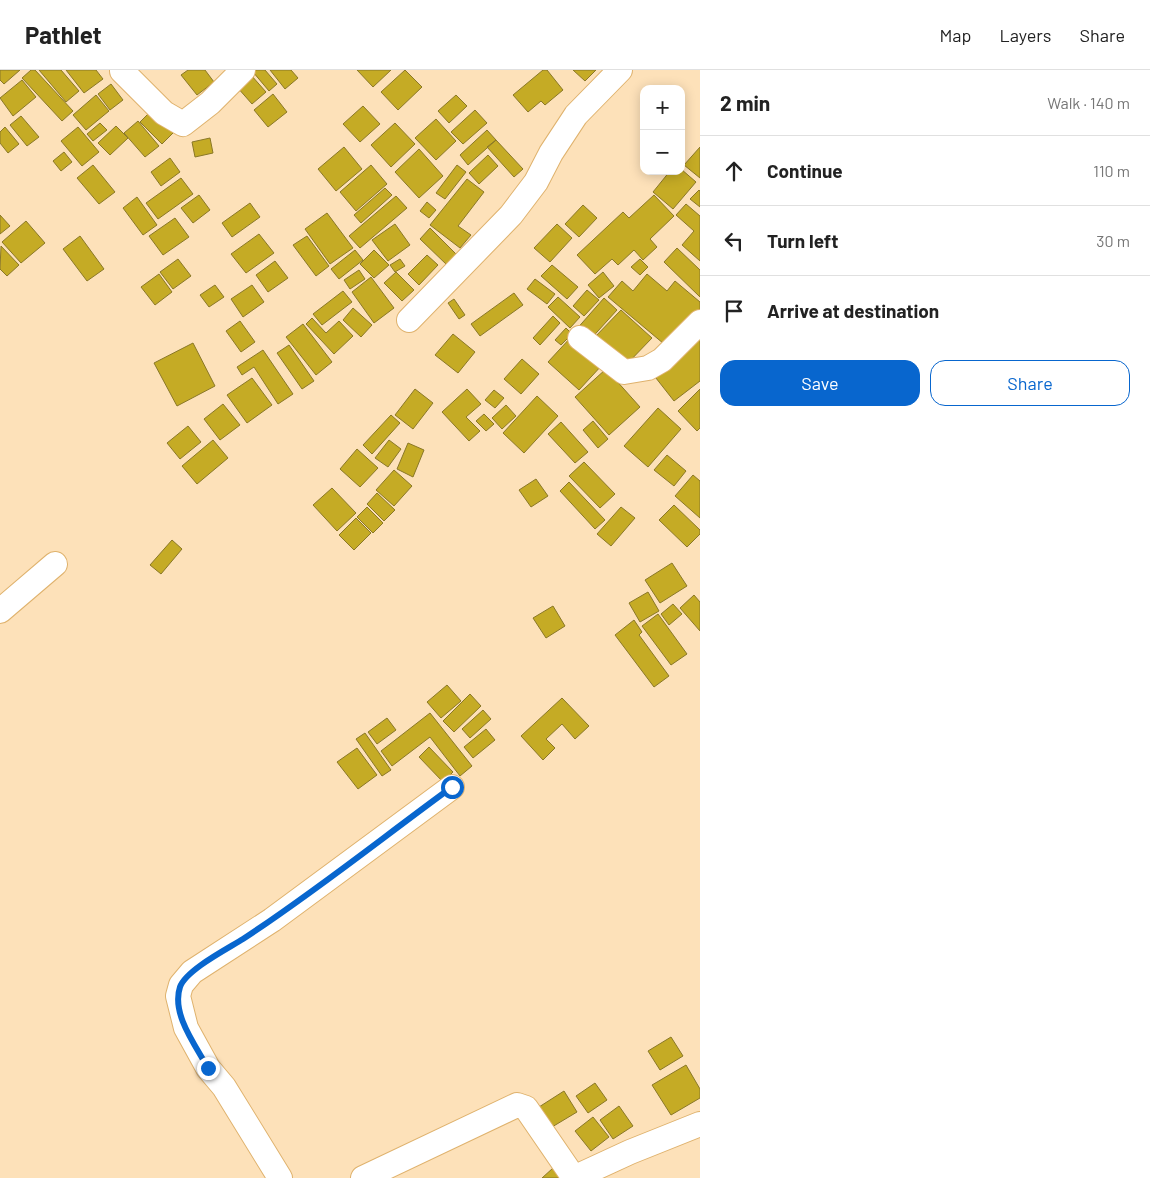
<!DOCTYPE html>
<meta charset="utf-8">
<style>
:root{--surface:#fff;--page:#f2f2f2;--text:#222;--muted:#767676;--line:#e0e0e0;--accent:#0866ce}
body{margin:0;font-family:Barlow,sans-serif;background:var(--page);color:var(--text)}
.controls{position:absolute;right:15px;top:15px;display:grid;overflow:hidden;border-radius:10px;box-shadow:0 2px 12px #0003}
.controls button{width:45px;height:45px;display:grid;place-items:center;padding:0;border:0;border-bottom:1px solid var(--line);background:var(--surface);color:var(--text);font:25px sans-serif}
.stop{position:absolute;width:15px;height:15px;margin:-11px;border:4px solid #0866ce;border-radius:50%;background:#fff}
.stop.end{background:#0866ce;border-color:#fff;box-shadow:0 1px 5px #0008}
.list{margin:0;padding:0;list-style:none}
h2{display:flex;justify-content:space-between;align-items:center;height:65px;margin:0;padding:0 20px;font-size:21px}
h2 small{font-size:16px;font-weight:400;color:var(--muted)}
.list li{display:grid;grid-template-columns:32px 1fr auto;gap:15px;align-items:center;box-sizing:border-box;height:70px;padding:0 20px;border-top:1px solid var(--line)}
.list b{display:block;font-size:19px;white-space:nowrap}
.list em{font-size:16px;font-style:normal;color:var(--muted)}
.actions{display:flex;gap:10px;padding:15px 20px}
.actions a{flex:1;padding:11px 0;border:1px solid var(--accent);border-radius:15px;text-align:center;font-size:18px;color:var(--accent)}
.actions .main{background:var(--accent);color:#fff}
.icon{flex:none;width:28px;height:28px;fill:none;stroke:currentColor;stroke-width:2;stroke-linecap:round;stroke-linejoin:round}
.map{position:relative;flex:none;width:700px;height:1108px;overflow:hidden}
header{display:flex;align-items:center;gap:30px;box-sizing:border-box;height:70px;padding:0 25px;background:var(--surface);border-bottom:1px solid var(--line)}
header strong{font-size:24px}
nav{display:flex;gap:28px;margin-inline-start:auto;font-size:18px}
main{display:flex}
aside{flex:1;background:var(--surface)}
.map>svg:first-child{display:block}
</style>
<header>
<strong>Pathlet</strong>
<nav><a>Map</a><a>Layers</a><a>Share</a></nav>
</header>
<main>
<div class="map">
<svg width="700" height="1108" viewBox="0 0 700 1108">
<rect width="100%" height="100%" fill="#fde1b9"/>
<path fill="#c5ab25" stroke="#8a7827" d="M 0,0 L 20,0 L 4,14 L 0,10 Z
M 31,0 L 35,0 L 73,41 L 62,51 L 22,8 Z
M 39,0 L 61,0 L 79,21 L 66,32 Z
M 66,0 L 96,0 L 103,9 L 84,23 Z
M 188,0 L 205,0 L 214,12 L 197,25 L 181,5 Z
M 255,0 L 265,0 L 277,14 L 269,21 L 253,2 Z
M 270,0 L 291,0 L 298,8 L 285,19 Z
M 357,0 L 391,0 L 373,17 Z
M 405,0 L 422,17 L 398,40 L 381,22 Z
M 543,0 L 547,0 L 563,20 L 545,35 L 541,31 L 528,42 L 513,25 Z
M 573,0 L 596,0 L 585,11 Z
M 251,5 L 266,22 L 252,34 L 237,17 Z
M 22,10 L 36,27 L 13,46 L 0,28 Z
M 111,14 L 123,30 L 110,40 L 98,24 Z
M 273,24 L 287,42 L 268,57 L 254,40 Z
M 96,25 L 109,41 L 86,60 L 73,45 Z
M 456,25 L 467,36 L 449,53 L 438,41 Z
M 363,36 L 380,54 L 360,72 L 343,54 Z
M 152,40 L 174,62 L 162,74 L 140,52 Z
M 475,40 L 487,53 L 463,74 L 451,62 Z
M 21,46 L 39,67 L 27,76 L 10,55 Z
M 436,49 L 456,71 L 436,90 L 415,68 Z
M 138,51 L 159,76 L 145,87 L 124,63 Z
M 100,53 L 107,60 L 93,71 L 87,64 Z
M 395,53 L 415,74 L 391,97 L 371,75 Z
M 116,56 L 128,68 L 110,85 L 98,73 Z
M 5,57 L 19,74 L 8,83 L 0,73 L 0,62 Z
M 78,57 L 99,82 L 82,96 L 61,71 Z
M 487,60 L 496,70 L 468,95 L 460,85 Z
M 210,68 L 213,83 L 195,87 L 192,72 Z
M 496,70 L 523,99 L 514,107 L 487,77 Z
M 344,77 L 362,99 L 336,121 L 318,99 Z
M 700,77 L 700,108 L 684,95 Z
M 419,79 L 443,106 L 419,128 L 395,102 Z
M 64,82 L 72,92 L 61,101 L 53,91 Z
M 488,85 L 498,96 L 479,114 L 469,103 Z
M 170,88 L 180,102 L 161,116 L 151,102 Z
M 93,95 L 115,122 L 99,134 L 77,108 Z
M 371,95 L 387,114 L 356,141 L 340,122 Z
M 457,95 L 466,102 L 445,129 L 436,123 Z
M 681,99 L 696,112 L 673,139 L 653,122 L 670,101 L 681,101 Z
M 181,108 L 193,124 L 158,149 L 146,133 Z
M 467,109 L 484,122 L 458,156 L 471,165 L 460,178 L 430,155 Z
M 385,118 L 392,125 L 361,153 L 354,145 Z
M 699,120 L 700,121 L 700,137 L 690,129 Z
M 199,125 L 210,140 L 193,153 L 181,138 Z
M 654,125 L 674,146 L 650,169 L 657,177 L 643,190 L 634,180 L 618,195 L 612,189 L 595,204 L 577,185 L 623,142 L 629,148 Z
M 396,126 L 407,138 L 360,178 L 349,166 Z
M 137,127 L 157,155 L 143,165 L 123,138 Z
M 427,132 L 436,140 L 429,148 L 420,141 Z
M 250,133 L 260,147 L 232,167 L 222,153 Z
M 686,134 L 700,146 L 700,191 L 682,175 L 694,161 L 676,145 Z
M 583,135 L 597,148 L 579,167 L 565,154 Z
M 327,143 L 353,178 L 330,194 L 305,159 Z
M 0,145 L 10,156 L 0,164 Z
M 175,148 L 189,167 L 163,185 L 149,166 Z
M 26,151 L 45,173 L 21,193 L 2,172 Z
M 395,154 L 410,175 L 388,191 L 372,170 Z
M 557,154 L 572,168 L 550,192 L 534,178 Z
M 430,158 L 457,185 L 447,195 L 420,169 Z
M 259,164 L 274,183 L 246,203 L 231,184 Z
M 80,166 L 104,199 L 87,211 L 63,179 Z
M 307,166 L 329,196 L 316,206 L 293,175 Z
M 1,176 L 19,195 L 7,206 L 0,199 Z
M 677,178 L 700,200 L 700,227 L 664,192 Z
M 355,180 L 363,190 L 339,209 L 331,199 Z
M 374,180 L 389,195 L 374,208 L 360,194 Z
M 427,185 L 438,195 L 419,215 L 408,204 Z
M 178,189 L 191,206 L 173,219 L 160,202 Z
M 400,189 L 405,196 L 395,202 L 390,195 Z
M 640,189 L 648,197 L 640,205 L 631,197 Z
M 275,191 L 288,208 L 268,222 L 256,205 Z
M 552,195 L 578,217 L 567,229 L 541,206 Z
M 359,200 L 365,209 L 350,219 L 344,210 Z
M 396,202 L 414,220 L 402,231 L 384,213 Z
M 603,202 L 614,216 L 599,228 L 588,215 Z
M 159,204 L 172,222 L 155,235 L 141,217 Z
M 647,204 L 667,221 L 675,211 L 700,232 L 700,244 L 670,279 L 608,227 L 622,211 L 633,221 Z
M 371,207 L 394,238 L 374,253 L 352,222 Z
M 535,209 L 555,224 L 547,234 L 527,219 Z
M 215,215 L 224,227 L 209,237 L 200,225 Z
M 252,215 L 264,232 L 243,247 L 231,229 Z
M 587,220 L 599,230 L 584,246 L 573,236 Z
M 343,221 L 352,232 L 322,255 L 313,244 Z
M 514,223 L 523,235 L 480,266 L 471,254 Z
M 558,227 L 580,247 L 570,258 L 548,237 Z
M 604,228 L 617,240 L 588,272 L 575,261 Z
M 454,229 L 465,245 L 459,249 L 448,233 Z
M 353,238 L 372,255 L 361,267 L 343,250 Z
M 621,240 L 652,268 L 624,297 L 593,269 Z
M 553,246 L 560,253 L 540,275 L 533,268 Z
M 312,248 L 326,263 L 339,251 L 353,266 L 334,284 L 306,254 Z
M 240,251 L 255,272 L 241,282 L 226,261 Z
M 303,254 L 332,292 L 316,305 L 286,267 Z
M 566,258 L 572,264 L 561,275 L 555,270 Z
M 453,264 L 475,282 L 458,303 L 435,285 Z
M 572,266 L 603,294 L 579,320 L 548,292 Z
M 700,266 L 700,311 L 674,331 L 652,303 Z
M 193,273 L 215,316 L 177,336 L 154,293 Z
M 289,275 L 314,311 L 302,319 L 277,283 Z
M 263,280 L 293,324 L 278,334 L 254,297 L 242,305 L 237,297 Z
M 522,289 L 539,304 L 521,324 L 504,309 Z
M 606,299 L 640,337 L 609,365 L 575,327 Z
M 252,308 L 272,335 L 247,353 L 227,325 Z
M 415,319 L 433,333 L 413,359 L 395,345 Z
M 467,319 L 481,334 L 466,347 L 480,361 L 469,371 L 442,342 Z
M 700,319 L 700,358 L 697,361 L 678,341 Z
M 494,320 L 504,328 L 495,338 L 485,330 Z
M 537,326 L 558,346 L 524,383 L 503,363 Z
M 223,334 L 240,355 L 220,370 L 204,349 Z
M 506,335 L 516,346 L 502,359 L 492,348 Z
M 658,338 L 681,359 L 648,397 L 624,376 Z
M 484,344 L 494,354 L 486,361 L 476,351 Z
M 391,345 L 400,353 L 372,384 L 363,375 Z
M 593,351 L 608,369 L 598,378 L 583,360 Z
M 561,352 L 588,382 L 575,393 L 548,364 Z
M 188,356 L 201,372 L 180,389 L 167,373 Z
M 213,370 L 228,388 L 197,414 L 182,396 Z
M 389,370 L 401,379 L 388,397 L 375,388 Z
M 408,373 L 424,380 L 413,407 L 397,399 Z
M 357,379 L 378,398 L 360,417 L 340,399 Z
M 667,385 L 686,401 L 674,416 L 654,400 Z
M 584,392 L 615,424 L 600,438 L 569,406 Z
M 394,400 L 412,416 L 394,436 L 376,420 Z
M 693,405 L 700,411 L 700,448 L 675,426 Z
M 536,409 L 548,426 L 531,437 L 519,420 Z
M 569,412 L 605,450 L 595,459 L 560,421 Z
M 332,418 L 356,443 L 337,461 L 313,435 Z
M 377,423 L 395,440 L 384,451 L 367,434 Z
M 674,435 L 700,460 L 700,464 L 687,477 L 659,450 Z
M 367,437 L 383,453 L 373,463 L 357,447 Z
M 621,437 L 635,448 L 611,476 L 597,464 Z
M 356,448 L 371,463 L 354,480 L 339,465 Z
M 172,470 L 182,479 L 161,504 L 150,495 Z
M 672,493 L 687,516 L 660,533 L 645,510 Z
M 648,522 L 659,541 L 640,552 L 629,533 Z
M 694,525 L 700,532 L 700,561 L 680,538 Z
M 673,534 L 682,544 L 669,555 L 661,544 Z
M 553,536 L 565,556 L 546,568 L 533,548 Z
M 658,544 L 687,584 L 671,595 L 642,556 Z
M 634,550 L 642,562 L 639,565 L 669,606 L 654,617 L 615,565 Z
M 447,615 L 461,631 L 441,648 L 427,632 Z
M 470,624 L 481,636 L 454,662 L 443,651 Z
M 562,628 L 589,656 L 575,669 L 562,654 L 546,669 L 555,678 L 543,690 L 521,666 Z
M 483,640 L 491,649 L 470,668 L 462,659 Z
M 430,643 L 472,696 L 460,706 L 430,667 L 392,696 L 381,681 Z
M 387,648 L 396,660 L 377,674 L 368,662 Z
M 486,659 L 495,670 L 473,688 L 464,677 Z
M 365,663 L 391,700 L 382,706 L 356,669 Z
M 429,677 L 453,702 L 443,712 L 419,687 Z
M 357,678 L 377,705 L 358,719 L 337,692 Z
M 671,967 L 683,986 L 660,1000 L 648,981 Z
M 686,995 L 700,1019 L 700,1028 L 671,1045 L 652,1015 Z
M 595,1013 L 607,1030 L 588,1043 L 576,1026 Z
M 564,1021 L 577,1042 L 552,1057 L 539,1037 Z
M 619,1036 L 633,1056 L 613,1069 L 600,1050 Z
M 593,1047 L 609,1067 L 591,1081 L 575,1061 Z
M 553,1098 L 562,1108 L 542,1108 Z"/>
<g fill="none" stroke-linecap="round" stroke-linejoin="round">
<defs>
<path id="minor" d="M 122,1 L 164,43 L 183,54 L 210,33 L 243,0
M 409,250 L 511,145 L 536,112 L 551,83 L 576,45 L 620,0
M 580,268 L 624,302 L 648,298 L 662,290 L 700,252
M 0,541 L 55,494
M 280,1108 L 224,1017 L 208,998 L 186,958 L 178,926 L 181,915 L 192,902 L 272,850 L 452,717
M 363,1108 L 517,1035 L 526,1038 L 572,1105 L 578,1106 L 630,1082 L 700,1054"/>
</defs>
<use href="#minor" stroke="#dfb26d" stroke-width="26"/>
<use href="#minor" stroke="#fff" stroke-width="24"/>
</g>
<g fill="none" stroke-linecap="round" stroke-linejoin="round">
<path stroke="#0866ce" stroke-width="6" d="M 208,998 C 196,976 171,944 180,917 C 186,900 227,879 243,869 C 315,822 382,768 452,717"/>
</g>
</svg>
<div class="controls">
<button>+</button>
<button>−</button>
</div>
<div class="stop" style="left:452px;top:717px"></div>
<div class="stop end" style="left:208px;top:998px"></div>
</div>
<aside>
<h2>2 min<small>Walk · 140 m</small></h2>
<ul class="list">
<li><svg class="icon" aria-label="ahead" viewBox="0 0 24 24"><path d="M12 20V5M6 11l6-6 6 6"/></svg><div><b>Continue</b></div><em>110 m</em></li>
<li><svg class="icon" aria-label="left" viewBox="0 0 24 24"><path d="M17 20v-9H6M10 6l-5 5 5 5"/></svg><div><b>Turn left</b></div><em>30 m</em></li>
<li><svg class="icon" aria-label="arrive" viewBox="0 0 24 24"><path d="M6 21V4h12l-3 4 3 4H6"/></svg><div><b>Arrive at destination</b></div></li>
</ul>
<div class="actions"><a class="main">Save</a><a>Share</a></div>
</aside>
</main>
